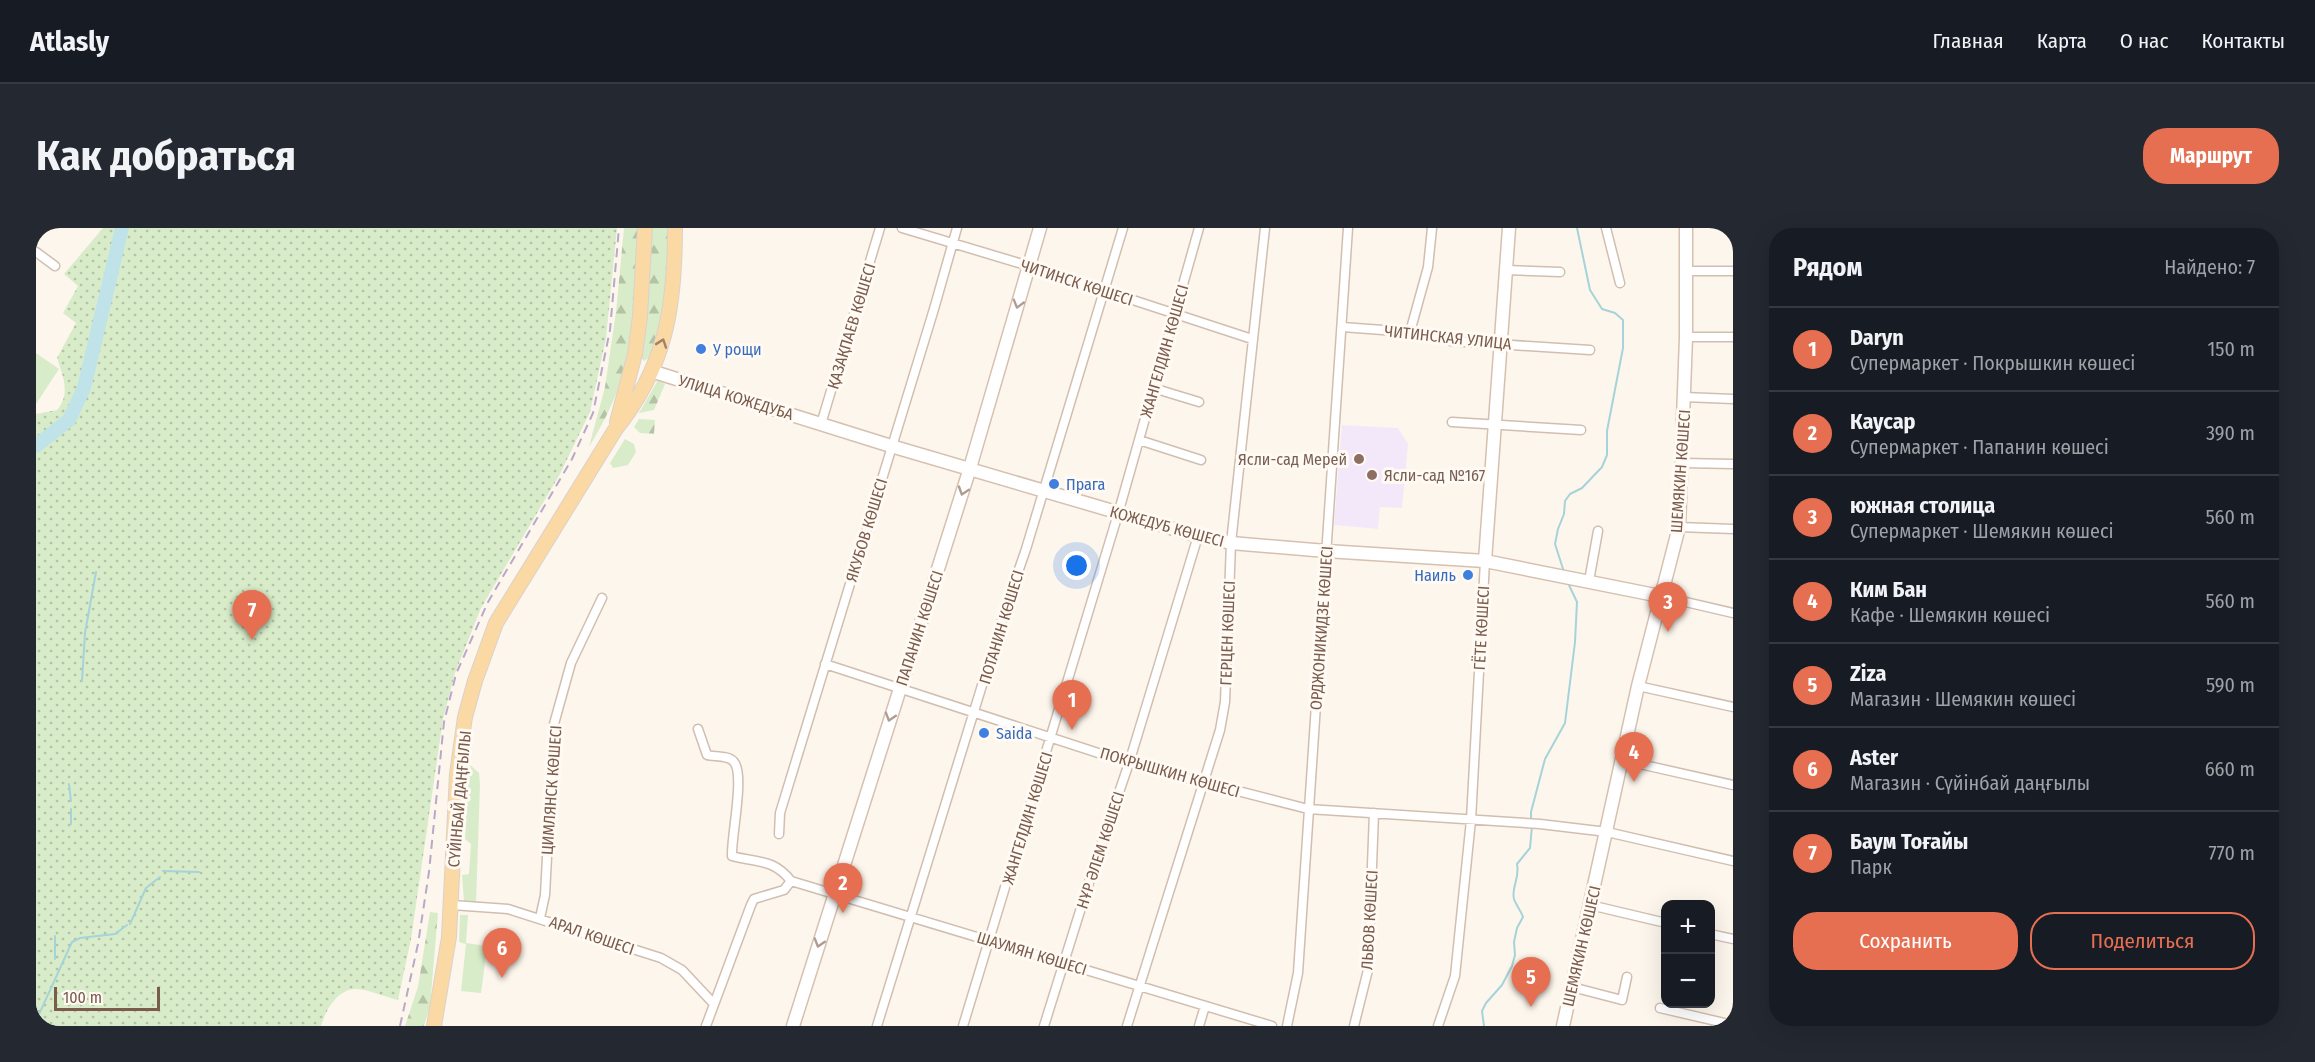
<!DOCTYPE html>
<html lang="ru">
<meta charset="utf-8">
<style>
:root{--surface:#171b24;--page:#242831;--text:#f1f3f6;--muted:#9ea1a6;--line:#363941;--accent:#e76f51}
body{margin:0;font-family:"Fira Sans Condensed",sans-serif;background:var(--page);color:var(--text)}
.controls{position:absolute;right:18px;bottom:18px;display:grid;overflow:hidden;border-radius:12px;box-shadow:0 6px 24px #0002}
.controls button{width:54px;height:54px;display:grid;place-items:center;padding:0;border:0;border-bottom:2px solid var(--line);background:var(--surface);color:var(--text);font:30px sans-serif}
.scale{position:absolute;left:18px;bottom:15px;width:106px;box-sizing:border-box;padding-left:6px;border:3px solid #7a5c4d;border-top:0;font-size:16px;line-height:21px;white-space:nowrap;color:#7a5c4d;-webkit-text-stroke:4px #fffaf3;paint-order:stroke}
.you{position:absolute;left:1041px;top:338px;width:21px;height:21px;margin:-15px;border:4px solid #fff;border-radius:50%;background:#1a73e8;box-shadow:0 0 0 9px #1a73e833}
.badge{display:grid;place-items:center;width:39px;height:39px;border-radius:50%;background:var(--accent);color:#fff;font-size:20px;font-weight:700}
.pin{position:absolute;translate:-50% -50px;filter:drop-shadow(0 2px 3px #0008)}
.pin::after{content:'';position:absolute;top:32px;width:21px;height:18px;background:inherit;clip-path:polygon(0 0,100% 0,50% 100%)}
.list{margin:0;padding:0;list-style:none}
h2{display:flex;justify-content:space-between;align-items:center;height:78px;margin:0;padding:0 24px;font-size:26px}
h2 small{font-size:20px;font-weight:400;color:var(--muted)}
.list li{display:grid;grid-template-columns:39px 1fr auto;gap:18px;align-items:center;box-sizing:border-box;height:84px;padding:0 24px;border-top:2px solid var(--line)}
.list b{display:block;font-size:22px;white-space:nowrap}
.list p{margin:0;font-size:20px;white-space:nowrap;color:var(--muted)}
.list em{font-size:20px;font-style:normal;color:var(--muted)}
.actions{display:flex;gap:12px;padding:18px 24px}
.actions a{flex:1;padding:14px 0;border:2px solid var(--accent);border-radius:24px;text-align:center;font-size:21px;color:var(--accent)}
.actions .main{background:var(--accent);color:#fff}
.map{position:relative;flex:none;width:1697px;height:798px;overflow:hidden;border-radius:24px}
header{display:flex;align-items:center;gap:36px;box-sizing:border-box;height:84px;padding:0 30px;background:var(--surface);border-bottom:2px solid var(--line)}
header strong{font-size:28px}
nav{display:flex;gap:33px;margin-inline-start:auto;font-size:21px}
.intro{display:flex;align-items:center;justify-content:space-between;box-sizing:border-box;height:144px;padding:0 36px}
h1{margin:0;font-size:42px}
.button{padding:15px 27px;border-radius:24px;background:var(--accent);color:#fff;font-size:21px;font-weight:700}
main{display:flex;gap:36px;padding:0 36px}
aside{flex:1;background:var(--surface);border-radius:24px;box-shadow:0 6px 24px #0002}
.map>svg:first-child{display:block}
</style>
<header>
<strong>Atlasly</strong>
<nav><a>Главная</a><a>Карта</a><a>О нас</a><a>Контакты</a></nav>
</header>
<div class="intro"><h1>Как добраться</h1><a class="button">Маршрут</a></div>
<main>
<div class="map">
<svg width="1697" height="798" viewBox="0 0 1697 798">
<defs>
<pattern id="forest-firs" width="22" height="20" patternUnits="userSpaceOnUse" patternTransform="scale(1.5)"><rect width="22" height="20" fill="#d8ecc9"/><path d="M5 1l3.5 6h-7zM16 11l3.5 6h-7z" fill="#b4c2a5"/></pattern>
<pattern id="park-dots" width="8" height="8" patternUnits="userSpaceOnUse" patternTransform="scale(1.5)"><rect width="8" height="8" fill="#d8ecc9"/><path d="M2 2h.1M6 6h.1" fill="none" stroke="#b4c2a5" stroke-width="1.8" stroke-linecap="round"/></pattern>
</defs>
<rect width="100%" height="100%" fill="#fdf6ec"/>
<path fill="#f3e8fa" d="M 1306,197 L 1362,200 L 1372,216 L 1366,280 L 1344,279 L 1342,301 L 1298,297 Z"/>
<path fill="#d8ecc9" d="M 0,125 L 23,141 L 0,176 Z
M 589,211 L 598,216 L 600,224 L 592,237 L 577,240 L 574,235 Z
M 433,536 L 443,545 L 444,557 L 440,675 L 428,673 L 426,647 L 433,646 L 435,616 L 429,611 Z
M 424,687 L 432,687 L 430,715 L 450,718 L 451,720 L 445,765 L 425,763 L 430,716 L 423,714 Z"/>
<path fill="url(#forest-firs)" d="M 588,0 L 602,0 C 600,37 602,86 594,121 C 587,155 571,190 553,219 L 569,159 L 580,84 Z
M 616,0 L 634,0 L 633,68 L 614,129 L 608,133 L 605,129 Z
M 622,152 L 629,156 L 618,182 L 603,185 Z
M 603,191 L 619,192 L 618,206 L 604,205 L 598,199 Z
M 394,684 L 402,685 L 394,778 L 388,798 L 369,798 L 382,759 Z"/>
<path fill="url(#park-dots)" d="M 67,0 L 581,0 L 570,110 L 554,184 L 524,246 L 445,380 L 419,445 L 407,491 L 375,711 L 362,772 C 349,769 332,761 319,761 C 301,761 289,784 285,798 L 0,798 L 0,186 L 21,182 C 35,166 27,148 21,130 L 40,95 L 27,85 L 42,58 L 28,46 Z"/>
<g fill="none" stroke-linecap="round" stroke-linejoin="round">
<path stroke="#a5d3da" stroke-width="2" d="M 1528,344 L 1519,316 L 1522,301 L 1528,286 L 1529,273 L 1534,266 L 1546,260 L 1566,239 L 1571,227 L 1571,203 L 1587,120 L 1587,92 L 1579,85 L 1566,81 L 1554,62 L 1541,0
M 46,453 L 49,405 L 60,344
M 33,556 L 35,573
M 1495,592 L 1495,584 L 1509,531 L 1529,495 L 1539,414 L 1541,374 L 1532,355
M 35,596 L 35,581
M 127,643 L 163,644
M 94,696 L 110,660 L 124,649
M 19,731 L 19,708
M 0,793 L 36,714 L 44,710 L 79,706 L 91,697
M 1448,798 L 1446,783 L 1450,775 L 1466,757 L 1476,738 L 1479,727 L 1478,714 L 1481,700 L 1487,689 C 1485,683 1480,677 1478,671 C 1475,659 1484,651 1481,636 L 1494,620 L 1496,598"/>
<path stroke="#bfe3e8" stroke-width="14" d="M 0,218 L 33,192 L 48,160 L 86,0"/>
<defs>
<path id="street" d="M 866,0 L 993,38 L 1216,111
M 1570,0 L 1584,55
M 0,24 L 19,38
M 1471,42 L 1524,44
M 1650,43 L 1697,43
M 1306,99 L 1374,104 L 1414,113 L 1554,122
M 1374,104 L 1392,39 L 1396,0
M 1650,109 L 1697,109
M 1117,160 L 1163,174
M 1648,169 L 1697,171
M 1416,194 L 1545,202
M 785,196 L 844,0
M 1103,212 L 1165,232
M 1647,235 L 1697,236
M 1643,299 L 1697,301
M 1553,353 L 1562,303
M 1624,368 L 1697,385
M 789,436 L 1093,535 L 1272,581 L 1504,596 L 1571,604 L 1697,633
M 1602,458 L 1697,479
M 662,501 L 671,527 C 678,529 693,527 698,534 C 709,547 695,609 696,628 C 721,635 737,630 755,653
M 1586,532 L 1697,557
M 743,606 L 744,585 L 898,81 L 921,0
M 755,653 L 1236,798
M 416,677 L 472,681 L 625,730 L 646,742 L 678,776
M 1554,677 L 1630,695
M 504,690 L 509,667 L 518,496 L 535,435 L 566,370
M 1674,706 L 1697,711
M 1536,759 L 1586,772 L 1591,749
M 1624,780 L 1697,797
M 670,798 L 715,677 L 718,671 L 748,662 L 755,653
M 841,798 L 972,373 L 990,321 L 1087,0
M 927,798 L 1082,286 L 1163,0
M 1008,798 L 1060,632 L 1093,535 L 1162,308
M 1091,798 L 1184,502 L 1189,474 L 1195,315 L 1229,0
M 1163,798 L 1169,778
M 1251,798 L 1262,745 L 1312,0
M 1318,798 L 1332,742 L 1338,585
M 1402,798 L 1419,748 L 1435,592 L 1449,333"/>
<path id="secondary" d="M 615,143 L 855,218 L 1162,308 L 1195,315 L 1290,323 L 1449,333 L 1624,368
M 1449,333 L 1473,0
M 757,798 L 934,240 L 1004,0
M 1527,798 L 1602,458 L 1643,299 L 1650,109 L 1650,0"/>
<path id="primary" d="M 581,194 L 599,126 L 604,88 L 609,0
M 398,798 L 413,709 L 421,546 L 429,489 L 439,453 L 460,395 L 579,202 C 630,139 639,79 639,0"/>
</defs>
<use href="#street" stroke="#d1beb0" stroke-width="11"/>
<use href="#secondary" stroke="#d6c0b0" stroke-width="15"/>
<use href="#primary" stroke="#dad1cd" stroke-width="16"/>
<use href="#street" stroke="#fff" stroke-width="8"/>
<use href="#secondary" stroke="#fff" stroke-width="12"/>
<use href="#primary" stroke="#fbd9a5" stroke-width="14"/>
<path stroke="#b9a8c9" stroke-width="2" stroke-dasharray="9 6" stroke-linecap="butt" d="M 364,798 L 382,716 L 393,644 L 408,494 L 420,446 L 452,374 L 536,231 L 557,185 L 574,102 L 583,0"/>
</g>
<defs><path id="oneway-chevron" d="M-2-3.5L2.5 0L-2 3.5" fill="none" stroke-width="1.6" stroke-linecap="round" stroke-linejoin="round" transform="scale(1.5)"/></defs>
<g stroke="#af9d94">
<use href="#oneway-chevron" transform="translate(982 76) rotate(106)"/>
<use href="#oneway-chevron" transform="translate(927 263) rotate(108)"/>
<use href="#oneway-chevron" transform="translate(854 489) rotate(107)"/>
<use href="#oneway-chevron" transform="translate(783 715) rotate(107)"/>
</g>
<use stroke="#a18267" href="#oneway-chevron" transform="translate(626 115) rotate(-71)"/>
<g fill="#3f7fe0" stroke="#fffaf3" stroke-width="2">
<circle cx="665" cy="121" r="6"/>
<circle cx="1018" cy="256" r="6"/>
<circle cx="1432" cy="347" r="6"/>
<circle cx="948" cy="505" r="6"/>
</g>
<g fill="#8d6e63" stroke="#fffaf3" stroke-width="2">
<circle cx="1323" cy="231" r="6"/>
<circle cx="1336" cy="247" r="6"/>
</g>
<g text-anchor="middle" stroke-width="6" stroke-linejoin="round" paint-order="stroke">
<g font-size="16" fill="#7a5c4d" stroke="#fffaf3">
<text transform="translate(1041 54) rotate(18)" y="6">ЧИТИНСК КӨШЕСІ</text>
<text transform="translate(815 98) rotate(-73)" y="6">ҚАЗАҚПАЕВ КӨШЕСІ</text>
<text transform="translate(1412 109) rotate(6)" y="6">ЧИТИНСКАЯ УЛИЦА</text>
<text transform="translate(1128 123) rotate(-74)" y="6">ЖАНГЕЛДИН КӨШЕСІ</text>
<text transform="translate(700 169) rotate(17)" y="6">УЛИЦА КОЖЕДУБА</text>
<text transform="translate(1644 243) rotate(-86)" y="6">ШЕМЯКИН КӨШЕСІ</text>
<text transform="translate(1131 298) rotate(15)" y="6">КОЖЕДУБ КӨШЕСІ</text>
<text transform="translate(830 302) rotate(-73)" y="6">ЯКУБОВ КӨШЕСІ</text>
<text transform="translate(965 399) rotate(-73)" y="6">ПОТАНИН КӨШЕСІ</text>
<text transform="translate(883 400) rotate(-72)" y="6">ПАПАНИН КӨШЕСІ</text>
<text transform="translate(1285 400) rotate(-86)" y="6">ОРДЖОНИКИДЗЕ КӨШЕСІ</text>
<text transform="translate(1445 400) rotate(-87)" y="6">ГЁТЕ КӨШЕСІ</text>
<text transform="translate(1191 405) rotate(-88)" y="6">ГЕРЦЕН КӨШЕСІ</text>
<text transform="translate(1134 544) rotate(16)" y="6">ПОКРЫШКИН КӨШЕСІ</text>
<text transform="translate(515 562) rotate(-86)" y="6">ЦИМЛЯНСК КӨШЕСІ</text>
<text transform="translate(423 571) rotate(-85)" y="6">СҮЙІНБАЙ ДАҢҒЫЛЫ</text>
<text transform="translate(991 590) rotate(-73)" y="6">ЖАНГЕЛДИН КӨШЕСІ</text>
<text transform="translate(1064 622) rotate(-72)" y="6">НҰР ӘЛЕМ КӨШЕСІ</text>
<text transform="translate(1333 692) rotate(-87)" y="6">ЛЬВОВ КӨШЕСІ</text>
<text transform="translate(556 707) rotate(19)" y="6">АРАЛ КӨШЕСІ</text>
<text transform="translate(1545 718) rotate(-77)" y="6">ШЕМЯКИН КӨШЕСІ</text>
<text transform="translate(996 725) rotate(17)" y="6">ШАУМЯН КӨШЕСІ</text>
</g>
<g font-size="16" fill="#366cbe" stroke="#fffaf3" text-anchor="start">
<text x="677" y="127">У рощи</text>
<text x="1030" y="262">Прага</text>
<text x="1420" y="353" text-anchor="end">Наиль</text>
<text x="960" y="511">Saida</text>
</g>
<g font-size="16" fill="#785e54" stroke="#fffaf3" text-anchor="end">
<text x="1311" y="237">Ясли-сад Мерей</text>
<text x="1348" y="253" text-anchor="start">Ясли-сад №167</text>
</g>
</g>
</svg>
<div class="controls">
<button>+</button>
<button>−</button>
</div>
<div class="scale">100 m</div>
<div class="you"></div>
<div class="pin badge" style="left:1036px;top:502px">1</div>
<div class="pin badge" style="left:807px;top:685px">2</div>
<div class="pin badge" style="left:1632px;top:404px">3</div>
<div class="pin badge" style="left:1598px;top:554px">4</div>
<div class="pin badge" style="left:1495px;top:779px">5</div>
<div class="pin badge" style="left:466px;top:750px">6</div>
<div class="pin badge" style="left:216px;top:412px">7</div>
</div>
<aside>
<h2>Рядом<small>Найдено: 7</small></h2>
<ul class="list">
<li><span class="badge">1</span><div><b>Daryn</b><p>Супермаркет · Покрышкин көшесі</p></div><em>150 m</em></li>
<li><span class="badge">2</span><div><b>Каусар</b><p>Супермаркет · Папанин көшесі</p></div><em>390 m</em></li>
<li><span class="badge">3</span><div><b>южная столица</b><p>Супермаркет · Шемякин көшесі</p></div><em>560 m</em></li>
<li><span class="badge">4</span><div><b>Ким Бан</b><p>Кафе · Шемякин көшесі</p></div><em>560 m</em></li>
<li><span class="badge">5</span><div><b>Ziza</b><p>Магазин · Шемякин көшесі</p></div><em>590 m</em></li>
<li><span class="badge">6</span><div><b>Aster</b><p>Магазин · Сүйінбай даңғылы</p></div><em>660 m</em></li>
<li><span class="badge">7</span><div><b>Баум Тоғайы</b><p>Парк</p></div><em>770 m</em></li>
</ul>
<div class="actions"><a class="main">Сохранить</a><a>Поделиться</a></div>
</aside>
</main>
